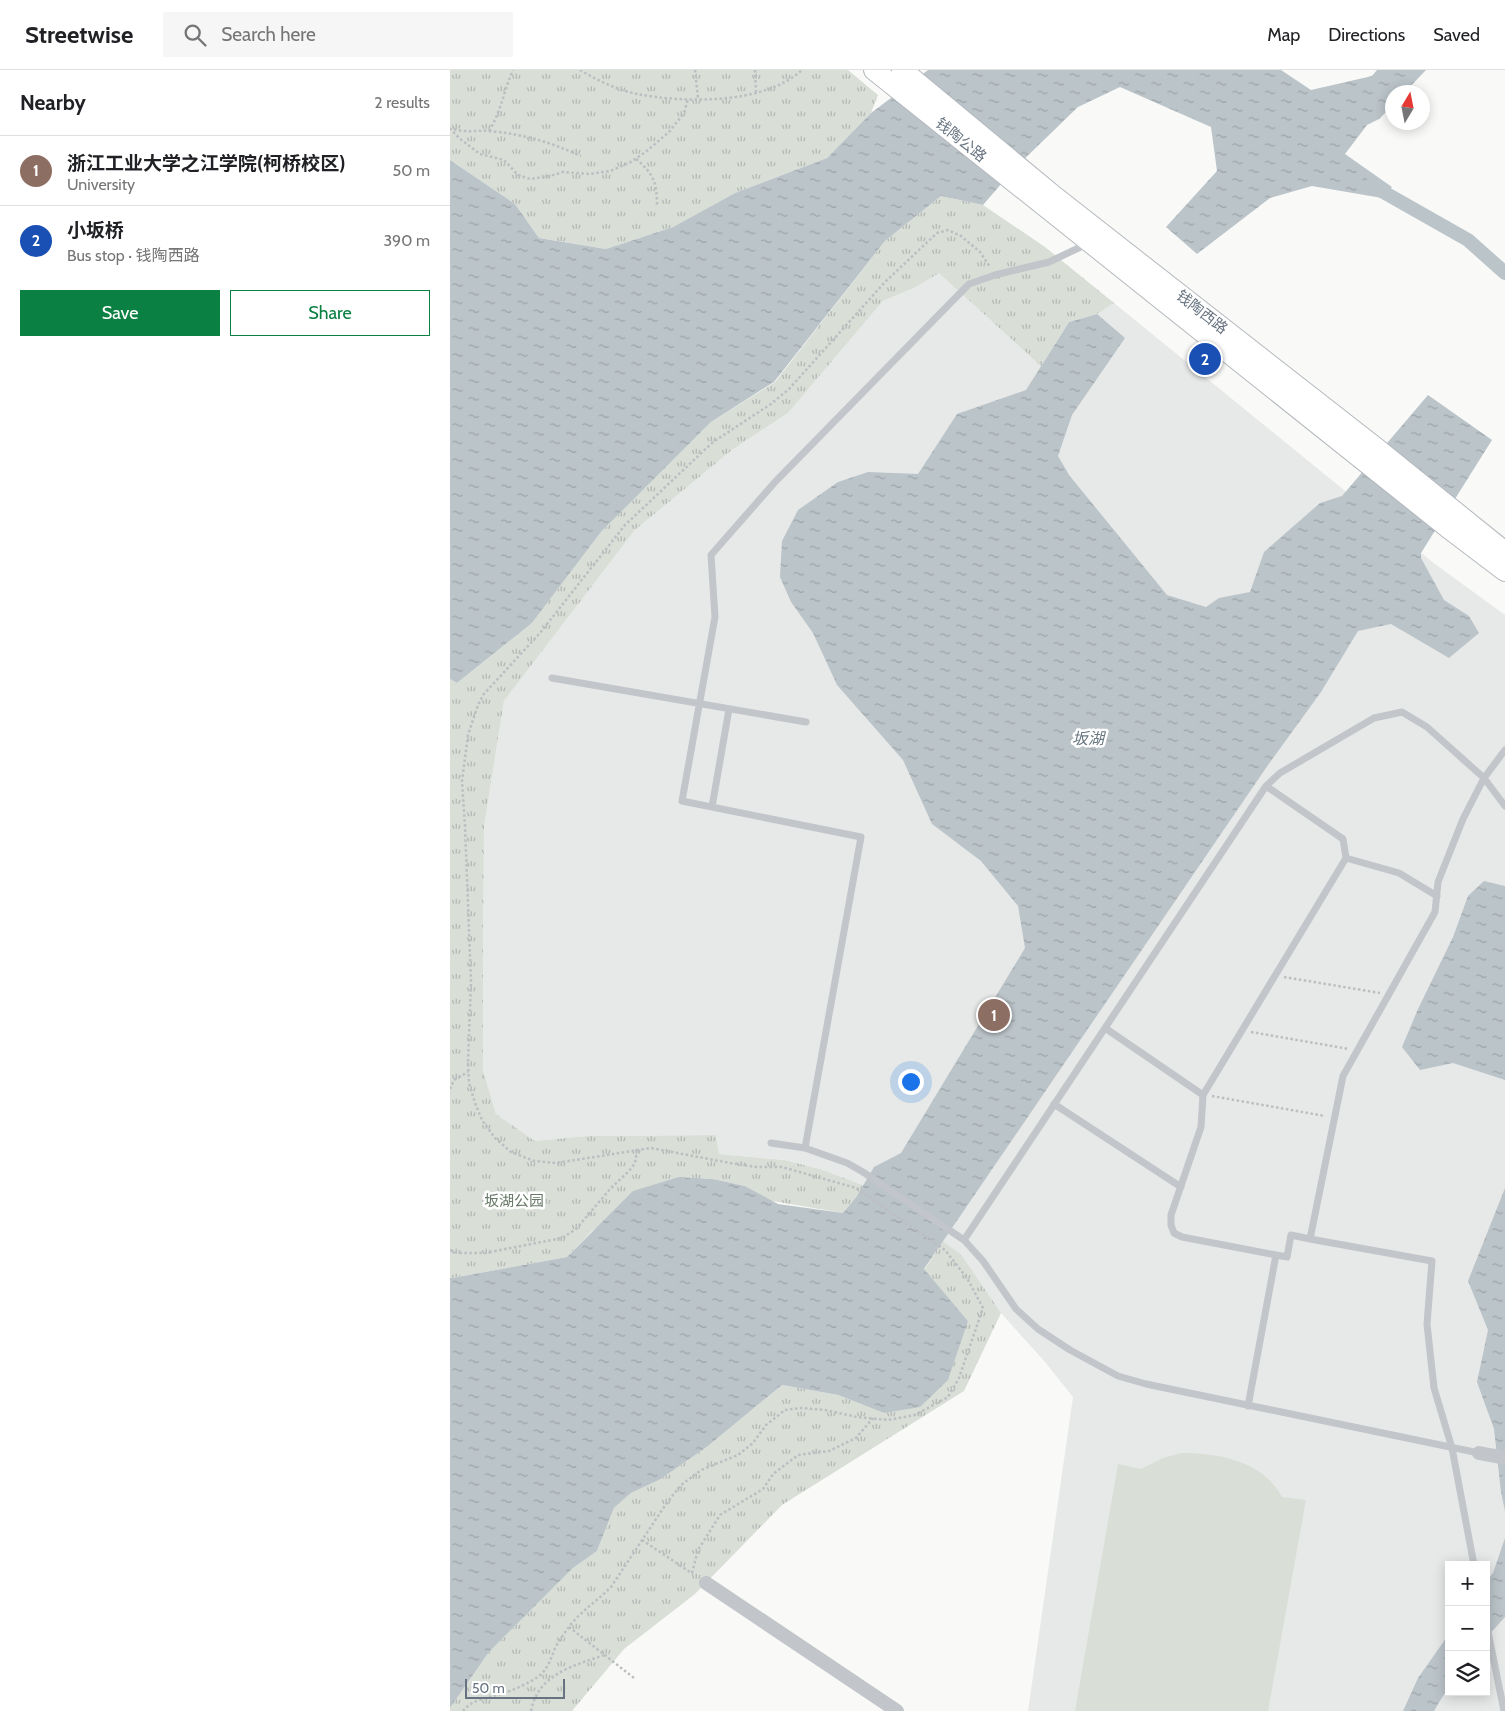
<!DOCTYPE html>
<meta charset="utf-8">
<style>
:root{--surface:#fff;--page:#f6f6f6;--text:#202124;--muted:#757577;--line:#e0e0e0;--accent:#0b8043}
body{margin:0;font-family:Cabin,"Noto Sans SC",sans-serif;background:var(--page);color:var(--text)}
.controls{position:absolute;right:15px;bottom:15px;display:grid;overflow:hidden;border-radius:0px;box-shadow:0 2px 12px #0003}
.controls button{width:45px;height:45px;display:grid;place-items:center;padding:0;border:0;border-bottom:1px solid var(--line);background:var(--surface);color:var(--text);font:25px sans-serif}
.compass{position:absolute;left:935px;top:15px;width:45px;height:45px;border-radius:50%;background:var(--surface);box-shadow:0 2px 12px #0003;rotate:10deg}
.scale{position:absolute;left:15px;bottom:12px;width:100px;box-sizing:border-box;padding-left:5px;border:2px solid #677380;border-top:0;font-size:14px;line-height:18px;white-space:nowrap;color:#677380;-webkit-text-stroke:4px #fff;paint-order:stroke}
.you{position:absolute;left:460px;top:1011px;width:18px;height:18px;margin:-12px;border:4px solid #fff;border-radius:50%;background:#1a73e8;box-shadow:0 0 0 8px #1a73e833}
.badge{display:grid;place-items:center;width:32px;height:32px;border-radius:50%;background:var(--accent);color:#fff;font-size:16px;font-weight:700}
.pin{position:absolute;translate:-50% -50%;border:2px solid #fff;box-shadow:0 1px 5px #0006}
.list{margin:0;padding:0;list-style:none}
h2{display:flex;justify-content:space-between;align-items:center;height:65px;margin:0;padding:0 20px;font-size:21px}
h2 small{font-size:16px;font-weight:400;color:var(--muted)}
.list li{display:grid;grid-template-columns:32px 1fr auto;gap:15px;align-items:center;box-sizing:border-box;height:70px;padding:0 20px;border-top:1px solid var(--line)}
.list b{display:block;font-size:19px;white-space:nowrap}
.list p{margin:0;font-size:16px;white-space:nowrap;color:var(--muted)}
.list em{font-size:16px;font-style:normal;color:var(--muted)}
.actions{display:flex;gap:10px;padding:15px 20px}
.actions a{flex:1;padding:11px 0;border:1px solid var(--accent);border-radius:0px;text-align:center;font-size:18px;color:var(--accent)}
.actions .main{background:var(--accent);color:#fff}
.icon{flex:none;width:28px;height:28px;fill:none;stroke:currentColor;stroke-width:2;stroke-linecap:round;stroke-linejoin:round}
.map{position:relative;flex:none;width:1055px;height:1641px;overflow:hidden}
header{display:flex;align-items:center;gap:30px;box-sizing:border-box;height:70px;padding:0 25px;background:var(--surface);border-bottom:1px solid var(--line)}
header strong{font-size:24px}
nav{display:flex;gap:28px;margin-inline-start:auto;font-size:18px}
.search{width:350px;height:45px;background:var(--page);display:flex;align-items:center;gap:12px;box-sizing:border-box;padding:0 18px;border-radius:0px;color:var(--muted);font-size:19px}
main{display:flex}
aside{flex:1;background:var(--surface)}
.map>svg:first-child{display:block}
</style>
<header>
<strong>Streetwise</strong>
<div class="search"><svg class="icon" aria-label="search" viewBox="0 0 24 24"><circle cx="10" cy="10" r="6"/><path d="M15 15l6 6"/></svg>Search here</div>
<nav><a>Map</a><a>Directions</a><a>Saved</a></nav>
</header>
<main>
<aside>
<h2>Nearby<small>2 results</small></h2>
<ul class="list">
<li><span class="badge" style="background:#8d6e63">1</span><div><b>浙江工业大学之江学院(柯桥校区)</b><p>University</p></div><em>50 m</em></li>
<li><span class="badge" style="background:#1a4fb4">2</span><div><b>小坂桥</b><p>Bus stop · 钱陶西路</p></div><em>390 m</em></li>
</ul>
<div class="actions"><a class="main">Save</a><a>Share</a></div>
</aside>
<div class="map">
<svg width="1055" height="1641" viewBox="0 0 1055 1641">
<defs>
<pattern id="park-tufts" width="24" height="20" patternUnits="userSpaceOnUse" patternTransform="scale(1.25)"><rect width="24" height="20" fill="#d9ded7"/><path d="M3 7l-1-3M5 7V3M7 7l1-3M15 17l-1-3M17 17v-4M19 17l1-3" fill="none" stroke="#b4b8b4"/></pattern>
<pattern id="water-ripples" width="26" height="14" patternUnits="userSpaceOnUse" patternTransform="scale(1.25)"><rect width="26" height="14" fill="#bbc4c9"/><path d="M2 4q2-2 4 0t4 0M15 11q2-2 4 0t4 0" fill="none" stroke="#9ca4a8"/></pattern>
</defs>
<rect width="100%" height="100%" fill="#f9faf8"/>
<path fill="#e7e9e8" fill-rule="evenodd" d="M 489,202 L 591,295 L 647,244 L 664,233 L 985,494 L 1055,545 L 1055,1641 L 578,1641 L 623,1327 L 595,1292 L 551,1243 L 511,1184 L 413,1115 L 370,1099 L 334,1090 L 269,1084 L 266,1065 L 137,1066 L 85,1071 L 46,1044 L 33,1000 L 33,890 L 34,757 L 54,631 L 185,460 L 282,380 L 338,343 L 433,231 L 464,218 ZM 999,1495 L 1036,1495 L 1036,1622 L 999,1622 Z"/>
<path fill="#d9ded7" d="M 731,1383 C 769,1383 813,1391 832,1427 L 856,1430 L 818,1641 L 625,1641 L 668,1394 L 691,1399 L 713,1388 Z"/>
<path fill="url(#park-tufts)" d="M 0,0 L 398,0 L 428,25 L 421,43 L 377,88 L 285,123 L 223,157 L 156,179 L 89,168 L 65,134 L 0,90 Z
M 491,126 L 533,135 L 595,177 L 664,233 L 647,244 L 619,252 L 591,296 L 489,203 L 464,218 L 433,231 L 338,343 L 282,380 L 185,460 L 54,631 L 34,757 L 33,890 L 33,1000 L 46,1044 L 85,1071 L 137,1066 L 266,1065 L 269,1084 L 334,1090 L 370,1099 L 413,1115 L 511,1184 L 551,1243 L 514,1321 L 332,1435 L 245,1524 L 174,1579 L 122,1641 L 0,1641 L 0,1638 L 39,1582 L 123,1498 L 147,1481 L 164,1438 L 181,1423 L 211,1409 L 258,1376 L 332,1315 L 388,1325 L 434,1343 L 518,1251 L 474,1200 L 486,1182 L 407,1126 L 393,1143 L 322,1131 L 295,1116 L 263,1109 L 229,1107 L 142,1161 L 117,1187 L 2,1208 L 0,1207 L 0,609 L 7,613 L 82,553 L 151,462 L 261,352 L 325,312 L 435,171 Z"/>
<path fill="url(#water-ripples)" d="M 478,0 L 831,0 L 861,20 L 922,6 L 927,0 L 976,0 L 955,22 L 942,22 L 942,36 L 929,49 L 917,55 L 895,84 L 942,117 L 932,128 L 862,116 L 820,128 L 747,184 L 716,157 L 767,101 L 761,57 L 670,17 L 628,37 L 564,99 L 533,135 L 491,126 L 435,171 L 324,312 L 261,352 L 151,462 L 82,553 L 7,613 L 0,609 L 0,90 L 65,134 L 89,168 L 156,179 L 223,157 L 285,123 L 377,88 L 421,43 Z
M 647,244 L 675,268 L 622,345 L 608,386 L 619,405 L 717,525 L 756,537 L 769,528 L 800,522 L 814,482 L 870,433 L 892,426 L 978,325 L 1042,370 L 971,483 L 971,488 L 994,530 L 1019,546 L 1029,563 L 999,588 L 941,554 L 908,561 L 871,622 L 818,695 L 474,1199 L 518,1251 L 498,1310 L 470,1337 L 434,1343 L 388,1325 L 332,1315 L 258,1376 L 211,1409 L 181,1423 L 164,1438 L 147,1481 L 123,1498 L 39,1582 L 0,1638 L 0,1207 L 2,1208 L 117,1187 L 183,1121 L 229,1107 L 263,1109 L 295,1116 L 328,1134 L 393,1143 L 407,1126 L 424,1097 L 451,1083 L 575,878 L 568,836 L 531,791 L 482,754 L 453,690 L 387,615 L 363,563 L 341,532 L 330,507 L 332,471 L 348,440 L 388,412 L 418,402 L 468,404 L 507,344 L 576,320 L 619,252 Z
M 1034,811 L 1055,816 L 1055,1010 L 1003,993 L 970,1000 L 952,977 L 968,939 L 1003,867 L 1018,826 Z
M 1055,1118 L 1055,1441 L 1051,1422 L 1044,1359 L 1027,1312 L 1038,1260 L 1018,1211 Z
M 1055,1468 L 1055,1547 L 1036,1568 L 1036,1512 L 1043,1503 Z
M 999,1564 L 999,1616 L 984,1641 L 953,1641 L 968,1608 Z"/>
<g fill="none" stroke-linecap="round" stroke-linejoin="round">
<path stroke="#bbc4c9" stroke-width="14" d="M 921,115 L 1018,170 L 1055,203"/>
<defs>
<path id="secondary" d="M 424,0 L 997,457 L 1055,501
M 452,0 L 605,127 L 926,378 L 1055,482"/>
</defs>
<use href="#secondary" stroke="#b4b9be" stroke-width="22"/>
<path stroke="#bcbec1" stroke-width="2.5" stroke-dasharray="2.5 2.5" stroke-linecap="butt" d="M 130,0 C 147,10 167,20 187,24 C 235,33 313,35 352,0
M 245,0 L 248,28
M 305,0 L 306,22
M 0,58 L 9,68 L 30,84 L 54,90 L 68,105 L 80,109 L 100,106 L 113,102 L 140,104 L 160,101 L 181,92 L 198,80 L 219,62 L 234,43 L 238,29
M 4,59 C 16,63 27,60 39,61 C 73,64 100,72 131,86
M 39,61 C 51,42 54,20 63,0
M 186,89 C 204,104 207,113 207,136
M 834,907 L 930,923
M 801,962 L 899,979
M 0,1019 L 4,1010 L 18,1002
M 762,1026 L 875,1046
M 0,1180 L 7,1183 L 35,1183 L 112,1168 L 126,1159 L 161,1118 L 179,1101 L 185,1093 L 187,1080
M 192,1470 L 243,1504
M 242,1503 L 248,1480 L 270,1445 L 313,1419 L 323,1404 L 348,1385 L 379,1381 L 406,1368 L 423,1348
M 119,1557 L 184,1608
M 13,1641 C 23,1628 40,1628 54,1623 C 66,1619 79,1613 89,1606 C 99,1598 101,1587 106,1576 C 111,1568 116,1561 121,1554 C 133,1540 148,1530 161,1517 L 216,1434 L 231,1415 L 251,1400 L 288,1385 L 303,1373 L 316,1355 L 335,1340 L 351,1338 L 375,1340 L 407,1347 L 438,1350 L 465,1345 L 498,1327 L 509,1308 L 533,1238 L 517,1208 L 495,1180 L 406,1118 L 332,1097 L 307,1097 L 280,1093 L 201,1078 L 106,1093 L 84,1091 L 61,1082 L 45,1068 L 32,1050 L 25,1033 L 19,1013 L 18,992 L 21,912 L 15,756 L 12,711 L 18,665 L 28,635 L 33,625 L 90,563 L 175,455 L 263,372 L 321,334 L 339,319 L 435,212 L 487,163 L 498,160 L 511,166 L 530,182 L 540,197
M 81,1641 C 88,1604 123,1596 154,1585"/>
<path stroke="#c2c5c9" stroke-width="7" d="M 102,608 L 356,652
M 816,716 L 893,769 L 896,788
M 262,737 L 279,639
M 655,958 L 753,1025
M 604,1034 L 731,1117
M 321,1073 L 355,1078 L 397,1093 L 413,1102 L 514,1170 L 533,1191 L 566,1239 L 588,1259 L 620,1280 L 668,1306 L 696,1314 L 1029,1383
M 355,1078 L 411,767 L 232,731 L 265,547 L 261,485 L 325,412 L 519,214 L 545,205 L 599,192 L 637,174
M 514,1170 L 816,716 L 830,703 L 924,648 L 952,642 L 977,657 L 1034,708 L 1055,736
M 826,1185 L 732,1167 L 724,1163 L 721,1155 L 721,1145 L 751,1057 L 753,1025 L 896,788 L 949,803 L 987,826
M 798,1336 L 826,1185 L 837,1187 L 841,1165 L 860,1169
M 1024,1495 L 1002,1378 L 984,1318 L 977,1254 L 982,1191 L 860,1169 L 893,1006 L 985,842 L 988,812 L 1013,749 L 1034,708 L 1055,680
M 1036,1552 L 1054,1641"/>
<path stroke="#c2c5c9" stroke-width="14" d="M 1029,1383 L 1055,1388
M 256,1513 L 447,1641"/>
<use href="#secondary" stroke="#fff" stroke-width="20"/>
</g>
<g text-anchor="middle" stroke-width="5" stroke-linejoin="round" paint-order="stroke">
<g font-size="15" fill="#677380" stroke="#fff">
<text transform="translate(511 70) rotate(39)" y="5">钱陶公路</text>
<text transform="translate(752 242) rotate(38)" y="5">钱陶西路</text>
</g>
<g font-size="15" fill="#677966" stroke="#fff">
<text x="64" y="1136">坂湖公园</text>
</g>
<g font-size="16" font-style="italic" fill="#677780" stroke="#fff">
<text x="638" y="674">坂湖</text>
</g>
</g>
</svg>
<div class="controls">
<button>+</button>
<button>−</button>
<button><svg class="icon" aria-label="layers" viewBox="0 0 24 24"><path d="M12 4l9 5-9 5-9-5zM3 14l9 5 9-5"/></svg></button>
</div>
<svg class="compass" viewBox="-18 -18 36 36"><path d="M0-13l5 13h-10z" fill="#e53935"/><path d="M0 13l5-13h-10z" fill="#757577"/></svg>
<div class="scale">50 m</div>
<div class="you"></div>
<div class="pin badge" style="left:544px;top:945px;background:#8d6e63">1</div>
<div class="pin badge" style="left:755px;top:289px;background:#1a4fb4">2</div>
</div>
</main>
